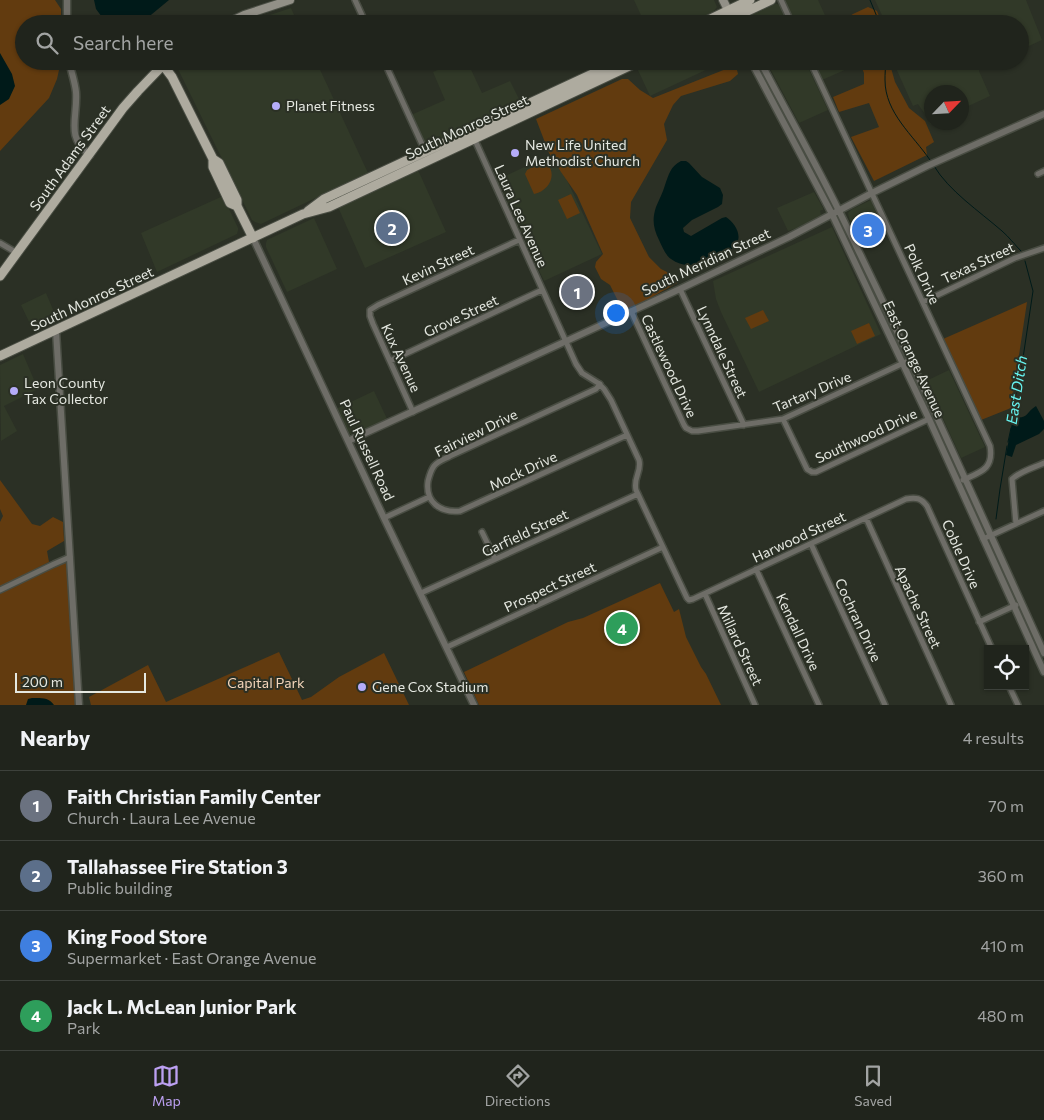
<!DOCTYPE html>
<meta charset="utf-8">
<style>
:root{--surface:#20241c;--page:#2d3029;--text:#f1f3f6;--muted:#a2a4a3;--line:#3d413b;--accent:#bca0f2}
body{margin:0;font-family:Commissioner,sans-serif;background:var(--page);color:var(--text)}
.controls{position:absolute;right:15px;bottom:15px;display:grid;overflow:hidden;border-radius:0px;box-shadow:0 1px 4px #0004}
.controls button{width:45px;height:45px;display:grid;place-items:center;padding:0;border:0;border-bottom:1px solid var(--line);background:var(--surface);color:var(--text);font:25px sans-serif}
.compass{position:absolute;left:924px;top:85px;width:45px;height:45px;border-radius:50%;background:var(--surface);box-shadow:0 1px 4px #0004;rotate:65deg}
.scale{position:absolute;left:15px;bottom:12px;width:131px;box-sizing:border-box;padding-left:5px;border:2px solid #e5e8e1;border-top:0;font-size:14px;line-height:18px;white-space:nowrap;color:#e5e8e1;-webkit-text-stroke:4px #2b3025;paint-order:stroke}
.you{position:absolute;left:615px;top:312px;width:18px;height:18px;margin:-12px;border:4px solid #fff;border-radius:50%;background:#1a73e8;box-shadow:0 0 0 8px #1a73e833}
.badge{display:grid;place-items:center;width:32px;height:32px;border-radius:50%;background:var(--accent);color:#fff;font-size:16px;font-weight:700}
.pin{position:absolute;translate:-50% -50%;border:2px solid #fff;box-shadow:0 1px 5px #0006}
.list{margin:0;padding:0;list-style:none}
h2{display:flex;justify-content:space-between;align-items:center;height:65px;margin:0;padding:0 20px;font-size:21px}
h2 small{font-size:16px;font-weight:400;color:var(--muted)}
.list li{display:grid;grid-template-columns:32px 1fr auto;gap:15px;align-items:center;box-sizing:border-box;height:70px;padding:0 20px;border-top:1px solid var(--line)}
.list b{display:block;font-size:19px;white-space:nowrap}
.list p{margin:0;font-size:16px;white-space:nowrap;color:var(--muted)}
.list em{font-size:16px;font-style:normal;color:var(--muted)}
.icon{flex:none;width:28px;height:28px;fill:none;stroke:currentColor;stroke-width:2;stroke-linecap:round;stroke-linejoin:round}
.map{position:relative;flex:none;width:1044px;height:705px;overflow:hidden}
.search{position:absolute;background:var(--surface);box-shadow:0 1px 4px #0004;left:15px;right:15px;top:15px;height:55px;display:flex;align-items:center;gap:12px;box-sizing:border-box;padding:0 18px;border-radius:28px;color:var(--muted);font-size:19px}
.sheet{height:345px;background:var(--surface)}
nav{display:flex;justify-content:space-around;align-items:center;box-sizing:border-box;height:70px;border-top:1px solid var(--line);background:var(--surface);font-size:14px;color:var(--muted)}
nav a{display:grid;justify-items:center;gap:2px}
nav .on{color:var(--accent)}
.map>svg:first-child{display:block}
</style>
<div class="map">
<svg width="1044" height="705" viewBox="0 0 1044 705">
<rect width="100%" height="100%" fill="#2b3025"/>
<path fill="#313928" d="M 634,0 L 714,0 L 717,7 L 713,12 L 686,24 L 645,24 Z
M 786,0 L 818,0 L 829,24 L 795,24 L 786,4 Z
M 875,0 L 1026,0 L 1042,40 L 1020,50 L 1020,24 L 886,24 Z
M 774,3 L 780,5 L 788,24 L 746,24 L 746,18 L 748,16 Z
M 291,8 L 298,24 L 245,24 L 255,20 Z
M 181,61 L 316,61 L 368,173 L 261,224 L 255,222 L 252,220 L 178,69 L 178,64 Z
M 457,61 L 467,61 L 482,93 L 510,81 L 520,101 L 428,145 L 424,142 L 411,115 L 445,100 L 433,72 Z
M 651,61 L 725,61 L 650,96 L 637,68 Z
M 766,61 L 805,61 L 828,110 L 799,123 Z
M 813,61 L 855,61 L 856,65 L 822,80 Z
M 895,61 L 996,61 L 980,68 L 979,71 L 990,96 L 962,109 L 962,92 L 932,92 L 932,122 L 933,123 L 930,124 L 927,117 L 918,104 L 913,106 L 895,66 Z
M 554,153 L 602,254 L 544,281 L 497,180 Z
M 418,170 L 446,232 L 365,268 L 338,207 Z
M 814,192 L 823,208 L 823,210 L 821,210 L 820,211 L 821,215 L 797,228 L 788,231 L 777,208 Z
M 223,196 L 238,228 L 238,230 L 237,234 L 157,272 L 141,233 Z
M 871,200 L 883,229 L 859,241 L 849,218 L 848,213 L 852,209 Z
M 314,218 L 337,269 L 287,292 L 266,247 L 266,243 L 267,240 L 269,239 Z
M 832,227 L 881,334 L 759,392 L 721,312 L 716,299 L 713,281 Z
M 46,293 L 57,319 L 33,330 L 21,305 Z
M 23,354 L 38,389 L 4,406 L 17,431 L 1,441 L 0,365 Z
M 949,370 L 985,447 L 961,458 L 926,381 Z
M 374,391 L 388,421 L 355,435 L 350,434 L 347,431 L 336,409 Z"/>
<path fill="#623b0f" d="M 0,0 L 55,0 L 61,9 L 61,24 L 24,24 L 24,61 L 61,61 L 57,79 L 49,98 L 0,151 Z
M 868,7 L 877,11 L 882,24 L 837,24 L 853,14 Z
M 859,61 L 889,61 L 895,82 L 909,108 L 925,121 L 934,142 L 926,147 L 927,155 L 874,181 L 851,137 L 879,127 L 869,103 L 839,112 L 833,97 L 864,84 L 864,73 Z
M 731,67 L 737,70 L 738,74 L 730,81 L 681,96 L 673,105 L 664,124 L 667,140 L 631,202 L 630,218 L 649,257 L 661,269 L 675,276 L 677,283 L 627,311 L 622,309 L 610,285 L 601,279 L 595,267 L 596,262 L 603,254 L 577,195 L 561,172 L 549,153 L 536,119 L 622,79 L 628,79 L 640,90 L 653,98 Z
M 544,161 C 559,172 550,191 534,194 L 525,174 L 527,170 Z
M 571,194 L 580,213 L 567,219 L 558,200 Z
M 1027,302 L 1011,408 L 981,420 L 943,339 Z
M 763,310 L 769,321 L 751,329 L 745,318 Z
M 869,323 L 875,336 L 857,344 L 851,331 Z
M 0,480 L 32,524 L 40,526 L 53,517 L 63,522 L 64,541 L 47,551 L 49,562 L 0,587 L 0,522 L 3,516 L 0,509 Z
M 65,561 L 67,562 L 77,705 L 0,705 L 0,593 Z
M 660,583 L 674,612 L 679,609 L 686,637 L 701,667 L 706,674 L 721,705 L 479,705 L 464,672 L 568,622 L 583,618 Z
M 279,652 L 302,700 L 311,697 L 339,677 L 384,653 L 409,705 L 91,705 L 89,697 L 148,665 L 166,702 Z"/>
<path fill="#001a19" d="M 94,0 L 169,0 L 140,24 L 110,24 L 105,21 L 96,9 Z
M 0,53 L 12,74 L 15,86 L 9,99 L 0,105 Z
M 681,161 L 686,161 L 689,163 L 702,177 L 720,188 L 723,195 L 722,204 L 718,207 L 692,220 L 683,228 L 684,232 L 691,236 L 722,218 L 726,217 C 734,222 742,234 737,243 C 734,248 730,250 725,252 C 710,261 688,272 671,259 C 665,255 662,246 659,240 C 653,228 652,219 656,207 C 659,200 663,192 665,185 C 669,174 670,167 681,161 Z
M 1036,406 L 1044,421 L 1044,429 L 1039,434 L 1016,445 L 1012,457 L 1006,455 L 1013,417 C 1029,419 1025,413 1036,406 Z
M 32,698 C 40,698 49,697 54,705 L 26,705 L 28,699 Z"/>
<g fill="none" stroke-linecap="round" stroke-linejoin="round">
<path stroke="#001a19" stroke-width="1" d="M 870,0 L 880,24
M 887,61 C 885,68 885,74 885,80 C 885,113 913,135 930,160
M 934,166 C 949,191 979,211 1002,231 C 1009,237 1014,244 1021,251
M 1011,424 L 1023,358 L 1033,291 L 1025,261
M 1008,442 L 1011,428
M 996,519 L 1000,489 L 1007,446"/>
<defs>
<path id="minor" d="M 355,0 L 366,24
M 781,0 L 792,24
M 384,61 L 426,153
M 810,61 L 990,446 C 994,469 981,472 963,480
M 474,138 L 576,364 L 582,373 L 598,383 L 604,389 L 611,400 L 639,460 C 642,472 633,477 636,490 L 687,598 L 689,600 L 693,599 L 906,499 C 916,497 921,498 927,506 L 992,649
M 1038,174 L 1044,171
M 0,243 L 17,253
M 680,289 L 744,425
M 923,302 L 1015,258 L 1044,248
M 631,311 L 684,425 L 686,428 L 692,431 L 698,431 L 783,419 L 910,360
M 390,361 L 542,290
M 600,384 L 596,389 L 450,456 C 445,459 438,461 434,466 C 431,470 429,477 428,481 C 425,502 440,513 460,511 L 627,435
M 413,412 L 373,324 L 370,316 L 370,310 L 378,305 L 519,240
M 783,419 L 807,469 L 812,472 L 816,472 L 929,419
M 384,518 L 429,497
M 866,518 L 951,705
M 1016,524 L 1012,479 C 1021,471 1033,468 1044,463
M 482,532 L 495,559
M 983,539 L 1044,511
M 811,544 L 885,705
M 756,569 L 819,705
M 0,590 L 54,564 L 70,557
M 421,593 L 638,494
M 705,594 L 755,705
M 979,622 L 1016,605
M 447,647 L 663,547
M 1009,686 L 1018,705"/>
<path id="tertiary" d="M 67,24 L 67,0
M 69,61 C 71,71 75,82 76,92 C 78,118 65,137 90,155
M 751,61 L 832,214 L 929,419 L 1044,672
M 760,61 C 786,111 814,160 839,211 C 911,357 977,505 1044,653
M 253,238 L 384,518 L 474,705
M 56,331 L 79,705
M 348,441 L 680,289 L 789,237 L 872,193 L 927,166 L 1044,114"/>
<path id="secondary" d="M 723,0 L 730,14
M 225,24 L 244,15 L 290,0"/>
<path id="primary" d="M 700,24 L 750,0
M 720,24 L 771,0
M 213,159 L 219,163 L 237,200 L 237,206 L 253,238
M 308,211 L 324,199 L 620,61
M 0,276 L 123,108 L 138,91 L 163,65 L 172,77 L 213,159 L 213,167 L 230,203 L 237,206
M 0,356 L 303,214 L 329,207 L 640,61"/>
</defs>
<use href="#minor" stroke="#494d43" stroke-width="8"/>
<use href="#tertiary" stroke="#494d43" stroke-width="9"/>
<use href="#secondary" stroke="#494d43" stroke-width="10"/>
<use href="#primary" stroke="#494d43" stroke-width="11"/>
<use href="#minor" stroke="#6e6d67" stroke-width="5"/>
<use href="#tertiary" stroke="#6e6d67" stroke-width="6"/>
<use href="#secondary" stroke="#929087" stroke-width="8"/>
<use href="#primary" stroke="#aeab9f" stroke-width="9"/>
</g>
<g fill="#b5acf9" stroke="#2b3025" stroke-width="2">
<circle cx="276" cy="106" r="5"/>
<circle cx="515" cy="153" r="5"/>
<circle cx="14" cy="391" r="5"/>
<circle cx="362" cy="687" r="5"/>
</g>
<g text-anchor="middle" stroke-width="4" stroke-linejoin="round" paint-order="stroke">
<g font-size="14" fill="#e5e8e1" stroke="#2b3025" text-anchor="start">
<text x="286" y="111">Planet Fitness</text>
<text x="525" y="150">New Life United<tspan x="525" dy="16">Methodist Church</tspan></text>
<text x="24" y="388">Leon County<tspan x="24" dy="16">Tax Collector</tspan></text>
<text x="372" y="692">Gene Cox Stadium</text>
</g>
<g font-size="14" fill="#e5e8e1" stroke="#2b3025">
<text transform="translate(467 127) rotate(-25)" y="5">South Monroe Street</text>
<text transform="translate(70 158) rotate(-54)" y="5">South Adams Street</text>
<text transform="translate(521 216) rotate(66)" y="5">Laura Lee Avenue</text>
<text transform="translate(706 262) rotate(-25)" y="5">South Meridian Street</text>
<text transform="translate(978 263) rotate(-25)" y="5">Texas Street</text>
<text transform="translate(438 265) rotate(-25)" y="5">Kevin Street</text>
<text transform="translate(922 274) rotate(65)" y="5">Polk Drive</text>
<text transform="translate(92 299) rotate(-25)" y="5">South Monroe Street</text>
<text transform="translate(461 316) rotate(-25)" y="5">Grove Street</text>
<text transform="translate(722 352) rotate(65)" y="5">Lynndale Street</text>
<text transform="translate(401 358) rotate(65)" y="5">Kux Avenue</text>
<text transform="translate(914 359) rotate(65)" y="5">East Orange Avenue</text>
<text transform="translate(669 366) rotate(65)" y="5">Castlewood Drive</text>
<text transform="translate(812 392) rotate(-23)" y="5">Tartary Drive</text>
<text transform="translate(476 433) rotate(-26)" y="5">Fairview Drive</text>
<text transform="translate(866 436) rotate(-25)" y="5">Southwood Drive</text>
<text transform="translate(367 450) rotate(65)" y="5">Paul Russell Road</text>
<text transform="translate(523 471) rotate(-25)" y="5">Mock Drive</text>
<text transform="translate(525 533) rotate(-25)" y="5">Garfield Street</text>
<text transform="translate(799 537) rotate(-25)" y="5">Harwood Street</text>
<text transform="translate(961 554) rotate(66)" y="5">Coble Drive</text>
<text transform="translate(550 587) rotate(-25)" y="5">Prospect Street</text>
<text transform="translate(918 607) rotate(65)" y="5">Apache Street</text>
<text transform="translate(858 620) rotate(65)" y="5">Cochran Drive</text>
<text transform="translate(798 632) rotate(65)" y="5">Kendall Drive</text>
<text transform="translate(740 645) rotate(65)" y="5">Millard Street</text>
</g>
<g font-size="14" fill="#f4d6bb" stroke="#2b3025">
<text x="266" y="688">Capital Park</text>
</g>
<g font-size="15" font-style="italic" fill="#67f6f2" stroke="#2b3025">
<text transform="translate(1017 390) rotate(-81)" y="5">East Ditch</text>
</g>
</g>
</svg>
<div class="controls">
<button><svg class="icon" aria-label="locate" viewBox="0 0 24 24"><circle cx="12" cy="12" r="6"/><path d="M12 2v4M12 18v4M2 12h4M18 12h4"/></svg></button>
</div>
<svg class="compass" viewBox="-18 -18 36 36"><path d="M0-13l5 13h-10z" fill="#e53935"/><path d="M0 13l5-13h-10z" fill="#a2a4a3"/></svg>
<div class="scale">200 m</div>
<div class="you"></div>
<div class="pin badge" style="left:577px;top:292px;background:#6b7280">1</div>
<div class="pin badge" style="left:392px;top:228px;background:#5c6f8a">2</div>
<div class="pin badge" style="left:868px;top:230px;background:#3f7fe0">3</div>
<div class="pin badge" style="left:622px;top:628px;background:#2e9e5b">4</div>
<div class="search"><svg class="icon" aria-label="search" viewBox="0 0 24 24"><circle cx="10" cy="10" r="6"/><path d="M15 15l6 6"/></svg>Search here</div>
</div>
<section class="sheet">
<h2>Nearby<small>4 results</small></h2>
<ul class="list">
<li><span class="badge" style="background:#6b7280">1</span><div><b>Faith Christian Family Center</b><p>Church · Laura Lee Avenue</p></div><em>70 m</em></li>
<li><span class="badge" style="background:#5c6f8a">2</span><div><b>Tallahassee Fire Station 3</b><p>Public building</p></div><em>360 m</em></li>
<li><span class="badge" style="background:#3f7fe0">3</span><div><b>King Food Store</b><p>Supermarket · East Orange Avenue</p></div><em>410 m</em></li>
<li><span class="badge" style="background:#2e9e5b">4</span><div><b>Jack L. McLean Junior Park</b><p>Park</p></div><em>480 m</em></li>
</ul>
</section>
<nav>
<a class="on"><svg class="icon" aria-label="map" viewBox="0 0 24 24"><path d="M3 6l6-2 6 2 6-2v14l-6 2-6-2-6 2zM9 4v14M15 6v14"/></svg>Map</a>
<a><svg class="icon" aria-label="directions" viewBox="0 0 24 24"><path d="M12 3l9 9-9 9-9-9zM9 14v-3h6M13 9l2 2-2 2"/></svg>Directions</a>
<a><svg class="icon" aria-label="saved" viewBox="0 0 24 24"><path d="M7 4h10v16l-5-4-5 4z"/></svg>Saved</a>
</nav>
